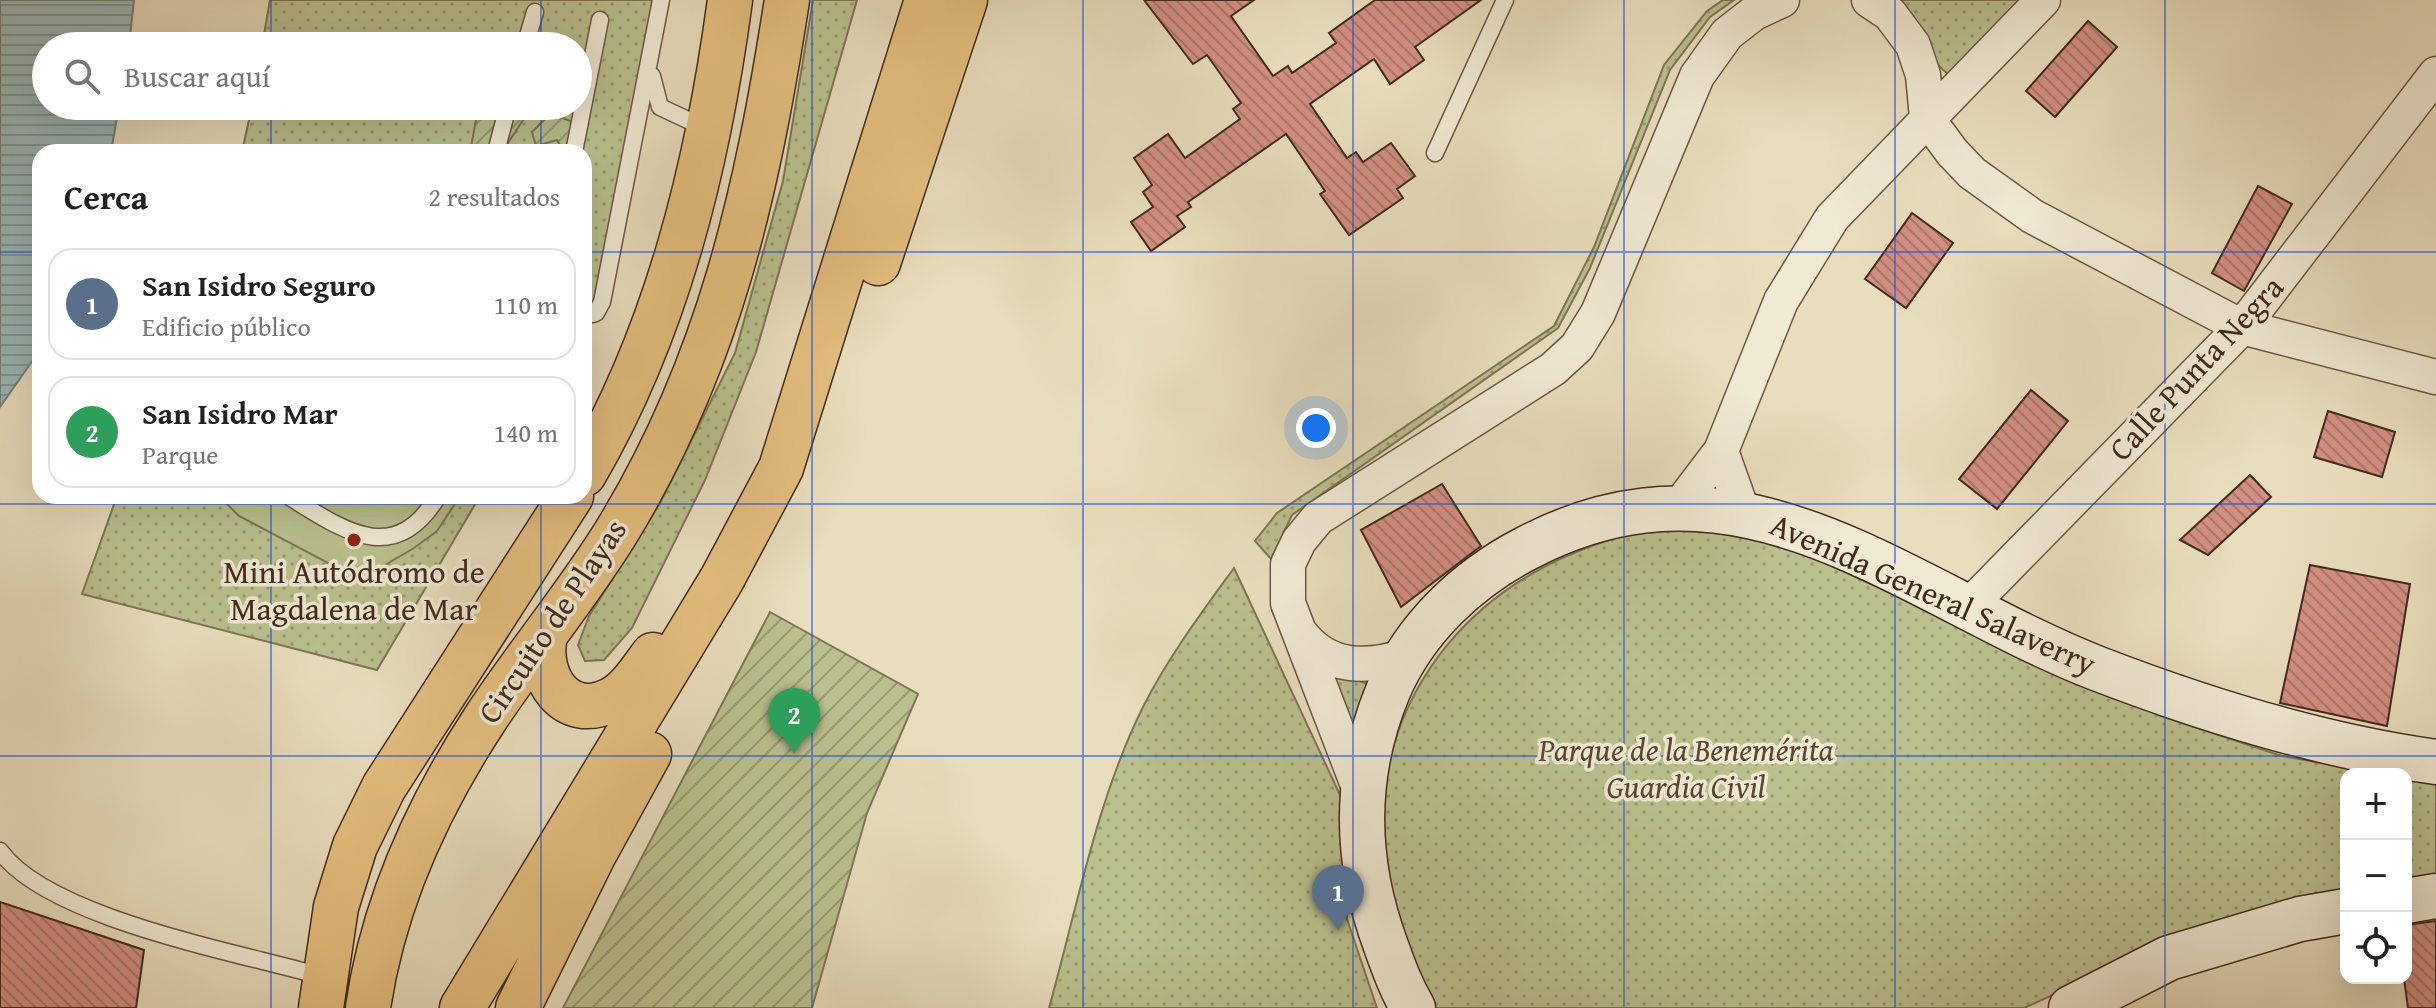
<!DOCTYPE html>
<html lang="es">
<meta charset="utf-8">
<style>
:root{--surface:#fff;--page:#f2f2f2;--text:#222;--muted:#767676;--line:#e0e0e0;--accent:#8f2418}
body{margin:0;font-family:"Gentium Book Plus",serif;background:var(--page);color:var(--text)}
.controls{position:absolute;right:24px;bottom:24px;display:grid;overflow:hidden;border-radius:16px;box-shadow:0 8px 32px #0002}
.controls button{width:72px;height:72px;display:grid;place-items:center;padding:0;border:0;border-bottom:2px solid var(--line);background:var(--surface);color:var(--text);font:40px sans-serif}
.you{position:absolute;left:1316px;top:428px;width:28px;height:28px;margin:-20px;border:6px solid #fff;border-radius:50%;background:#1a73e8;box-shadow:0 0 0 12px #1a73e833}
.badge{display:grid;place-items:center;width:52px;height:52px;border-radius:50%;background:var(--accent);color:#fff;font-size:26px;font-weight:700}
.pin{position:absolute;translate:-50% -66px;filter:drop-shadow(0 2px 4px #0008)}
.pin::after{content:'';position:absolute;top:42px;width:28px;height:24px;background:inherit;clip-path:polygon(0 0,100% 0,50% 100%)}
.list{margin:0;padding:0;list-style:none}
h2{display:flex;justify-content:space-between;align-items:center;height:104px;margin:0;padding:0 32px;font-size:34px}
h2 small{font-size:26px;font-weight:400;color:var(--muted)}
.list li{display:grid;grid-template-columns:52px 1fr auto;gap:24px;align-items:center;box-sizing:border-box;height:112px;margin:0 16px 16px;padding:0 16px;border:2px solid var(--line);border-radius:24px}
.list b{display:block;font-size:30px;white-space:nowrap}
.list p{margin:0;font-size:26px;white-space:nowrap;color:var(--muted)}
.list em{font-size:26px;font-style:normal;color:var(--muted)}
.icon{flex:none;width:44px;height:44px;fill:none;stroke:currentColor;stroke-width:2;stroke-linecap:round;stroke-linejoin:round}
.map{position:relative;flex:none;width:2436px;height:1008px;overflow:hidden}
.search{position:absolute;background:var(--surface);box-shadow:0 8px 32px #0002;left:32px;top:32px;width:560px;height:88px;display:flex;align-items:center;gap:20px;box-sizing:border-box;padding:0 28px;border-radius:44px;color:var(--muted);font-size:30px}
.panel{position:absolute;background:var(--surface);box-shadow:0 8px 32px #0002;left:32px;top:144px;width:560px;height:360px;border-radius:24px}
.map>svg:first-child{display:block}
</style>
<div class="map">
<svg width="2436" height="1008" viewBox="0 0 2436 1008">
<defs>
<pattern id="grass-dots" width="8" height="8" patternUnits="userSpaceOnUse" patternTransform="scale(2)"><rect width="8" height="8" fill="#bac08e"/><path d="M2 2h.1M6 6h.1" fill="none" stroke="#999c73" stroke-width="1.8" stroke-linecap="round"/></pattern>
<pattern id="garden-furrows" width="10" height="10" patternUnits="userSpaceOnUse" patternTransform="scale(2)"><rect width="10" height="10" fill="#bac08e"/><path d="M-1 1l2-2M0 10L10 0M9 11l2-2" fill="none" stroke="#999c73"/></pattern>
<pattern id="water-rules" width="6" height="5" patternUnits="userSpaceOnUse" patternTransform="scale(2)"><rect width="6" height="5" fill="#9bb9bb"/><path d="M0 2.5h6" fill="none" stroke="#809797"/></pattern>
<pattern id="building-back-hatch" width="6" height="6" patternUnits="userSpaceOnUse" patternTransform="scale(2)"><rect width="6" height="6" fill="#d28f83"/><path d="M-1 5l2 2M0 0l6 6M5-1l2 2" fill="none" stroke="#ac756b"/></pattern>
</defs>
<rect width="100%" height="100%" fill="#e8ddbd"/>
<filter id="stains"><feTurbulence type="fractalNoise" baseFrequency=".0025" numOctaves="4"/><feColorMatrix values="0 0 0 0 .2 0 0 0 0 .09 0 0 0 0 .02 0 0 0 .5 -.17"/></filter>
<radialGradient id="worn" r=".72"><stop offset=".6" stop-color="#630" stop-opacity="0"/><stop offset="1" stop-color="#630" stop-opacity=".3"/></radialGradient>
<path fill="url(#grass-dots)" stroke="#7e7556" stroke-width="2" d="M 270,0 L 653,0 L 601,290 L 584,318 L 584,152 L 242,152 L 252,106 L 578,106 L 578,46 L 262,46 Z
M 813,0 L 857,0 L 756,352 L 705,480 L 632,628 L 604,660 L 585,661 L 578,645 L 589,616 L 659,505 L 735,353 L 783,181 Z
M 1723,0 L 1734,0 L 1710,17 L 1670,70 L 1590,268 L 1558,328 L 1292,515 L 1271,559 L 1255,541 L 1277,513 L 1554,326 L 1594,247 L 1664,65 L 1707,11 Z
M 1898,0 L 2022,0 L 1948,74 C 1923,56 1920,22 1898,0 Z
M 117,496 L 480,496 L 377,670 L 82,594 Z
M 1648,530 L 1759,533 L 2161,716 L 2282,756 L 2384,774 L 2346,774 L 2346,891 L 2113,968 L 2024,1008 L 1431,1008 C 1418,974 1405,940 1392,906 C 1388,893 1379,879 1379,866 C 1371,689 1479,566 1648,530 Z
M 1234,568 L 1341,797 L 1347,919 L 1377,1008 L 1049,1008 C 1077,908 1097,798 1144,705 C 1169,656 1202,612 1234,568 Z
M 1327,672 L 1366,683 L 1370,696 L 1353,736 Z
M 2406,777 L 2436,780 L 2436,877 L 2406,881 Z"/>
<path fill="url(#garden-furrows)" stroke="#7e7556" stroke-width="2" d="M 491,106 L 531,108 L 502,152 L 470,152 L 476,120 Z
M 551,113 L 582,126 L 572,152 L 564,152 L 557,140 L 536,146 L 532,132 Z
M 770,612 L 918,694 L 867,813 L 812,1008 L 563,1008 Z"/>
<path fill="#bac08e" stroke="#7e7556" stroke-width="2" d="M 219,496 L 460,496 L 437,531 L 414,548 L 383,566 L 345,572 L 239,516 Z"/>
<path fill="url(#water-rules)" stroke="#77807c" stroke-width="2" d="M 0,0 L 134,0 L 129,46 L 46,46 L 46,106 L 119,106 L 111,152 L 40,152 L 40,350 L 0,407 Z"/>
<path fill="url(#building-back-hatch)" stroke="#422a1d" stroke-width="2" d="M 1144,0 L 1254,0 L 1231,16 L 1273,76 L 1288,66 L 1292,73 L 1336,43 L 1329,33 L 1375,0 L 1481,0 L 1415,47 L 1424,60 L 1390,84 L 1374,59 L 1310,104 L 1347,158 L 1356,152 L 1363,162 L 1391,143 L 1415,176 L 1397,189 L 1403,198 L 1349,235 L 1320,194 L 1325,191 L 1286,134 L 1188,202 L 1191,207 L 1177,216 L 1185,227 L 1151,251 L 1131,222 L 1153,207 L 1143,192 L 1152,185 L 1134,158 L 1168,134 L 1185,158 L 1240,119 L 1233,109 L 1241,103 L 1207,55 L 1193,64 Z
M 2088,21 L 2117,47 L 2055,117 L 2026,91 Z
M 2258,186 L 2292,204 L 2244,291 L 2212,273 Z
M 1912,213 L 1953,243 L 1906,308 L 1865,279 Z
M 2031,390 L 2068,421 L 1997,509 L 1959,479 Z
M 2328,411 L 2395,432 L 2382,477 L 2314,457 Z
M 2250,475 L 2271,497 L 2208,555 L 2180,540 Z
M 1442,484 L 1481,546 L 1401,607 L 1361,530 Z
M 2310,565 L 2410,584 L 2387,726 L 2280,703 Z
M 0,902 L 144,950 L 136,1008 L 0,1008 Z
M 2436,921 L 2436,1008 L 2408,1008 L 2404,978 L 2406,925 Z"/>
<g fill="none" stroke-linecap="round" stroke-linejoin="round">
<defs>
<path id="lane" d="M 525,46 L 535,12
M 652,76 L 660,107 L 707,129
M 496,152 L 508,106
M 574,152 L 600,20
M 1435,153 L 1505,0
M 584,316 L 596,313 L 602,302 L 661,0
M 288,496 C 342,529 394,569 438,496
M 0,851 C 49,919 242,953 324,977"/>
<path id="street" d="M 1869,0 L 1890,14 L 1913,45 L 1923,75 L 1927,118 L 1952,152 L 1972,173 L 2032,216 L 2242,327 L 2436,377
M 1721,451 L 1743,513
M 1677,509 L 1721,451 L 1781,301 L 1832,218 L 2043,0
M 1967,608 L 2242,327 L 2436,74
M 1301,634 C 1329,670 1367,668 1407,656
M 1361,793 L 1288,603 L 1288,564 L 1299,541 L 1318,518 L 1553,369 L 1577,347 L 1598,313 L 1697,76 L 1727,34 L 1754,13 L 1782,0"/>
<path id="secondary" d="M 2406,901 L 2436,896
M 1413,1008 C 1401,988 1394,968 1386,946 C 1354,860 1353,776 1388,691 C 1415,628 1467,579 1527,548 C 1742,435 1905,593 2096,668 C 2205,710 2320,746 2436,762
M 2071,1008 L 2169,958 L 2300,919 L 2346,911"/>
<path id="highway" d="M 878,263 L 965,0
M 584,474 C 668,330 708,164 730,0
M 545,636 C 536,676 565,723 611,700 C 629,691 641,671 653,655
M 321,1008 L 336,907 L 355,846 L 384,787 L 571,496
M 368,1008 C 383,904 428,806 485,719 C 527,655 577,596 617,531 C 720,362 757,192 787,0
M 462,1008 L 722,579 L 781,468 L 927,0
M 518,1008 L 593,856 L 649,754"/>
</defs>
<use href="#lane" stroke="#6c5745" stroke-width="19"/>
<use href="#street" stroke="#6c5745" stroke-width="37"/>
<use href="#secondary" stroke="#422a1d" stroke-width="47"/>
<use href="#highway" stroke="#422a1d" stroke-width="47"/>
<use href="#lane" stroke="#f0e9d4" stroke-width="16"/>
<use href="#street" stroke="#f0e9d4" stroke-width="34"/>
<use href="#secondary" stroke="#f0e9d4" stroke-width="44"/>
<use href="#highway" stroke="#e4be7e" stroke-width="44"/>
</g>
<path fill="none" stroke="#1d4ed8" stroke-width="2" stroke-opacity="0.55" d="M 271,0 L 271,46M 541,0 L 541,46M 812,0 L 812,1008M 1083,0 L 1083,1008M 1353,0 L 1353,1008M 1624,0 L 1624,1008M 1895,0 L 1895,1008M 2165,0 L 2165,1008M 271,106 L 271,152M 541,106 L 541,152M 0,252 L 40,252M 584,252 L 2436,252M 271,496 L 271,1008M 541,496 L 541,1008M 0,504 L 2436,504M 0,756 L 2436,756"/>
<circle fill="#8f2418" stroke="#f0e9d4" stroke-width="3" cx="354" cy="540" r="8"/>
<g text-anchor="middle" stroke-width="7" stroke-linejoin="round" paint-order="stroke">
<g font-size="32" fill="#422a1d" stroke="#f0e9d4">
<text transform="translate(2196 368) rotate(-47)" y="11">Calle Punta Negra</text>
<text transform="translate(1933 594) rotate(24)" y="11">Avenida General Salaverry</text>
<text transform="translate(552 621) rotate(-56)" y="11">Circuito de Playas</text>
</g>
<g font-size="32" fill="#422a1d" stroke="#f0e9d4">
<text x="354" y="583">Mini Autódromo de<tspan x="354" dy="37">Magdalena de Mar</tspan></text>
</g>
<g font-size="32" font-style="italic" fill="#5a4834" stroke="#f0e9d4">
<text x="1686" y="761">Parque de la Benemérita<tspan x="1686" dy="37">Guardia Civil</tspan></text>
</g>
</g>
<rect width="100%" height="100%" filter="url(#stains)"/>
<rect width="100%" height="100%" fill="url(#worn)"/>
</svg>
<div class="controls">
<button>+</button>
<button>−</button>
<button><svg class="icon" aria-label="locate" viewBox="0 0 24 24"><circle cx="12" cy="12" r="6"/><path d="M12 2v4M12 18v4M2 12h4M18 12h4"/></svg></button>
</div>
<div class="you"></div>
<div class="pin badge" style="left:1338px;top:931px;background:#5c6f8a">1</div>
<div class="pin badge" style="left:794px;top:754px;background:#2e9e5b">2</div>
<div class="search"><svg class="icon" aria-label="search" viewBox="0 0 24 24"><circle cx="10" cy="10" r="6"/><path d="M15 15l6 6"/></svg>Buscar aquí</div>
<section class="panel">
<h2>Cerca<small>2 resultados</small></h2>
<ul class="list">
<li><span class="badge" style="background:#5c6f8a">1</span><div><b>San Isidro Seguro</b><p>Edificio público</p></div><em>110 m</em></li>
<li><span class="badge" style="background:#2e9e5b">2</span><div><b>San Isidro Mar</b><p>Parque</p></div><em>140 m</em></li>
</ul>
</section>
</div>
